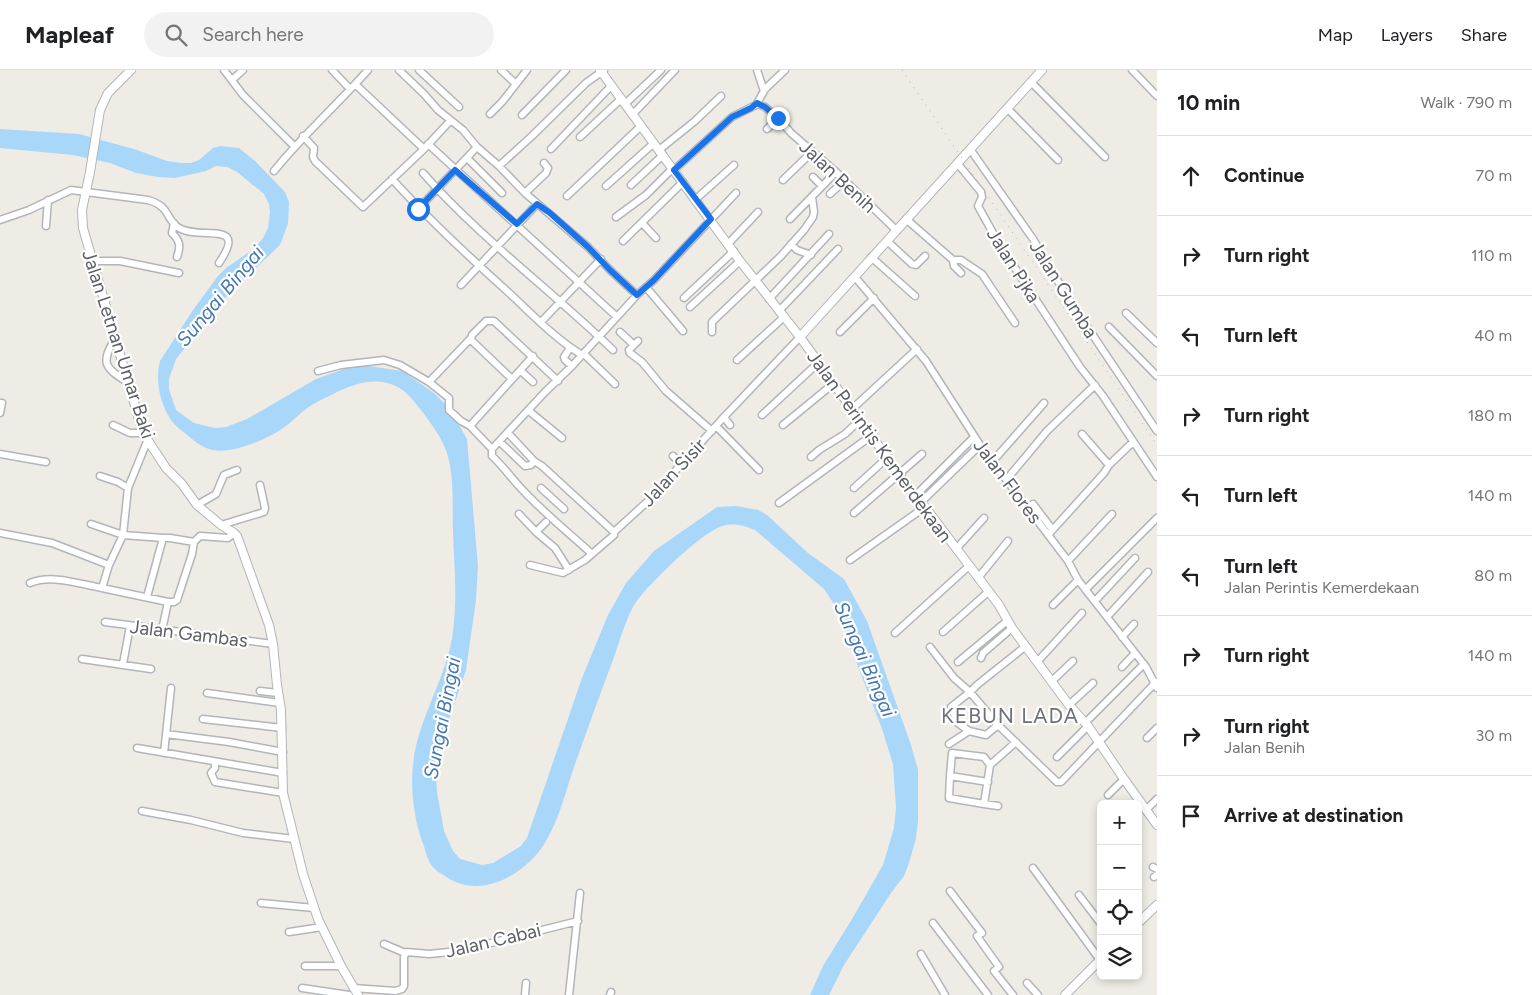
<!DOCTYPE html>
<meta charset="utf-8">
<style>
:root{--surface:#fff;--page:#f2f2f2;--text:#202124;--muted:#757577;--line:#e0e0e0}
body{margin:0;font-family:Figtree,sans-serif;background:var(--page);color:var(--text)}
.controls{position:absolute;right:15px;bottom:15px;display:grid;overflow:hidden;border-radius:8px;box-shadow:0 2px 8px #0003}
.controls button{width:45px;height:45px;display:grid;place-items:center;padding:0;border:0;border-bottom:1px solid var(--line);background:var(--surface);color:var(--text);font:25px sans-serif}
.stop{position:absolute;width:15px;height:15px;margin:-11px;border:4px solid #1a73e8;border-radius:50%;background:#fff}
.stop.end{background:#1a73e8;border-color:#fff;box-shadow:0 1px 5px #0008}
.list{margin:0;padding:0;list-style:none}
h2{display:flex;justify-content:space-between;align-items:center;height:65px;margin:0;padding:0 20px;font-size:21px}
h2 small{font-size:16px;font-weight:400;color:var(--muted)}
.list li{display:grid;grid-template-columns:32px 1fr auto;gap:15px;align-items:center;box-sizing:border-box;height:80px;padding:0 20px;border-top:1px solid var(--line)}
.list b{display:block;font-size:19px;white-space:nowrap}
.list p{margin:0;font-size:16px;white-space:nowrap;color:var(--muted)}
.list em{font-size:16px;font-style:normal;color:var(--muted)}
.icon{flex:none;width:28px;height:28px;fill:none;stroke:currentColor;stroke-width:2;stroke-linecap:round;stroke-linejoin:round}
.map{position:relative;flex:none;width:1157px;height:925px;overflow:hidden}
header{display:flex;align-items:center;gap:30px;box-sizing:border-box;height:70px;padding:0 25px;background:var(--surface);border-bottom:1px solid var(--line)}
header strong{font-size:24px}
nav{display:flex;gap:28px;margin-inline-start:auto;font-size:18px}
.search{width:350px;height:45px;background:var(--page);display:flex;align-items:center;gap:12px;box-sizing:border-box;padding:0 18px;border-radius:28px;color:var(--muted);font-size:19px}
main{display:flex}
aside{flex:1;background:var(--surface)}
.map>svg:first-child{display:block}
</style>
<header>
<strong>Mapleaf</strong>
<div class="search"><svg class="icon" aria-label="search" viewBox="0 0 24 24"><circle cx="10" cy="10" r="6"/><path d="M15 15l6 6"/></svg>Search here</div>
<nav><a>Map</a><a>Layers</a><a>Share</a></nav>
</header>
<main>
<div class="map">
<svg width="1157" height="925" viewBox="0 0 1157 925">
<rect width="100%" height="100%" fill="#eeece5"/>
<path fill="#a9d7fa" d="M 0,59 L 79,64 L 134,79 L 167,91 L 181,93 L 191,93 L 199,90 L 213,78 L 220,76 L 239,78 L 255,91 L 285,122 L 289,132 L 288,154 L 280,175 L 225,228 L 176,289 L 169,309 L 169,319 L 176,340 L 194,353 L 215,358 L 226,357 L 247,349 L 316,309 L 347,298 L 369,296 L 402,301 L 434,323 L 450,339 L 467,369 L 478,496 L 476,530 L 466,600 L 435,690 L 437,722 L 444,761 L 453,781 L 460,789 L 482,795 L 493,793 L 521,776 L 527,768 L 582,608 L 608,545 L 626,513 L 654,481 L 717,437 L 736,436 L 758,440 L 767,445 L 808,483 L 844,509 L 867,551 L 911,675 L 918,700 L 918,751 L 916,768 L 909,793 L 904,806 L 891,823 L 844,895 L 829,925 L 810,925 L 823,896 L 855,844 L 883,795 L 894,758 L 896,738 L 893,694 L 882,659 L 834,534 L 824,519 L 755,460 C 727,448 716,457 694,474 C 679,486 640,522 632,539 C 624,555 619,573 613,590 C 599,627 586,663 573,700 C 565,724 559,749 546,771 C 536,789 515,807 494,813 C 478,818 463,817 448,808 C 442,804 437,802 432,796 C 426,788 426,780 422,771 C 412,742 409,706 416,676 C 426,634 452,595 454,551 C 457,522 454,492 453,462 C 452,436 455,406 446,380 C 440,364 423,342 412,329 C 389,302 358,311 331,325 C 321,330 310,335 301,343 C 296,347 292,352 286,356 C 268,369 231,386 209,379 C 200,376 193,370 186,364 C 181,360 175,356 171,350 C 160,333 155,311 160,291 L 193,240 L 218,206 L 226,198 L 255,178 L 263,168 L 268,158 L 270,142 L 269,134 L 264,124 L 237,102 L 227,97 L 216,96 L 206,101 L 175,108 L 158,107 L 136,103 L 110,93 L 73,85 L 0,78 Z"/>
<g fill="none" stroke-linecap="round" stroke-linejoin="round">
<defs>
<path id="minor" d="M 224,0 L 243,25 L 294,76
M 332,0 L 350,19
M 399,0 L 424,24 L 438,40 L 463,60 L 477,77 L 499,96 L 525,123 L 588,177 L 610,200 L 637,225
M 419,0 L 459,37
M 501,0 L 516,14
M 1132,0 L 1157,26
M 232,10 L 243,0
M 1031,12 L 1105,87
M 355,14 L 424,79
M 764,20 L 785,0
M 757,33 L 765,37 L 778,48 L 791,63 L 836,102 L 896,160
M 625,34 L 661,0
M 1007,38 L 1058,90
M 490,44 L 502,32 L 527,0
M 633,44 L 675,0
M 522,45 L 566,0
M 767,59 L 778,48
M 303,66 L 314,78 L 313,87 L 315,91 L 363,137 L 424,79 L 450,51
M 580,67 L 621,29
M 428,74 L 617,247
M 551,79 L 611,16
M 970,79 L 1033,169 L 1068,228 L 1157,361
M 659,80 L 695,51 L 721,26
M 467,88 L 502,123
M 957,93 L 981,122 L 982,127 L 978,136 L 998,172 L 1080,297 L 1103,326 L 1157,407
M 499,96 L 532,66 L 586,13 L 604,0
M 674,100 L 732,47 L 756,35 L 764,21 L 757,0
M 274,101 C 303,65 337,35 368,0
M 423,103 C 480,168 551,220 613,280
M 813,107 L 822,116
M 392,109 C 428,149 467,185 507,221 C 531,243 554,268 582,285
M 783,110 L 812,82
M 631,115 L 663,85
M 606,116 L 654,73
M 525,123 L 546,103 L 548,98 L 544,93
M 830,124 L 844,111
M 567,126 L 641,56
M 696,129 L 734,95
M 418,139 L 477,77
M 616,147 L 646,125 L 673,98
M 790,149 L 836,102
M 906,149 L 953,190 L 961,190 L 982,204 L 1015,253
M 0,150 L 29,140 L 71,120 L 148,130 C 172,137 165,150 179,158 C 201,171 249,149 219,193
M 174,153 L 172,163 C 180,171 181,176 177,187
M 642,153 L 656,168
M 46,156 L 48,130
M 623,171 L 683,112
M 887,171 L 912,194 L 916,195 L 925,186
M 728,174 L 758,142
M 791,174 L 797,180 L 811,185
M 871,187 L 915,226
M 953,190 L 954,196 L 961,203
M 92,191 L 120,191 L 179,203
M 855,207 L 926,291 L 980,375 L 1068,491 L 1078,510 L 1146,597 L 1157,618
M 461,215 L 537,134
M 646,217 L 683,261
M 684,228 L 734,181
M 769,229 L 829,164
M 690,237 L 740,191
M 779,241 L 838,179
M 1126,243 L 1157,273
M 541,252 L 601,189
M 1109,257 L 1157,306
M 620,262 L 634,275 L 638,271
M 712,262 L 712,252 L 781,186 L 804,160 L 813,147 L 814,142 L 812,127
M 840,262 L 874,228
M 115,269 C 100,293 105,298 127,312
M 634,275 L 629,280 L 630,283 L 642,292 L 666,321 L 712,361
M 570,278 L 564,287 L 565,290 L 572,296
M 584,284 L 615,314
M 737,290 L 784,247
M 318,301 L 341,295 L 384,290 L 400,295 L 429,312 L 449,328 L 449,340 L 461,351 L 470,356 L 492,379 L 492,386 C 502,395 509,405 518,415 C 540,440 567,461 592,484
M 521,301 L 533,312
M 512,309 L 471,270 L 472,265 L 486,251 L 494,251 L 558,311
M 429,312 L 471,268
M 0,333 L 2,333 L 0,343
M 852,339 L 917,279
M 529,341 L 562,368
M 762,345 L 818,293
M 724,347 L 730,355
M 113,355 L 130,363 L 143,363
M 783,355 L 833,314
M 470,356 L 533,286
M 716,356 L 759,400
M 508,363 L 534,391 L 542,396 L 614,462
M 1082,364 L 1109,395
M 500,372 L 525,396 L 531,395 L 534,391
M 492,379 L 545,322 L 572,296 L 637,225 L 654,210 L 736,123
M 0,384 L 46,392
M 673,386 L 681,394
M 811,387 L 819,380 L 845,364 L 860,350
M 993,391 L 1044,333
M 100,406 L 118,412 L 128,418 L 148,369
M 1007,409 L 1047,361 L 1095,315
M 128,418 L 123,465 L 109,495 L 102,518 L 168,532 L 162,560
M 541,418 L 564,439
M 854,418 L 888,387
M 915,426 L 974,367
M 779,433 L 871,366
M 920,433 L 980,375
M 1033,434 L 1052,459
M 197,435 L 216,424 L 224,405 L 237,400
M 854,443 L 922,384
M 519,444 L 536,462
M 546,452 L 536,462 L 555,478 L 569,500
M 91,454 L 123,465 L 163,468 L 147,527
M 221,455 L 264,442 L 265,438 L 260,415
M 0,463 L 52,473 L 109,495
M 1048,465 L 1104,403 L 1109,395 L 1133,372
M 163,468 L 170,468 L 194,472 L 192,484 L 177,530 L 174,532 L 168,532
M 194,472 L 200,466 L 228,468 L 234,463
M 956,479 L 984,448
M 850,490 L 925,437
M 1068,491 L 1112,444
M 530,495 L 563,503 L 585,490 L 614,465 L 614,462 L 648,431 L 724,347 L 800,267
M 978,508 L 1008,471
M 30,513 C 53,504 79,514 102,518
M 1086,519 L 1157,448
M 1095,531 L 1135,488
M 1053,535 L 1078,510
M 1107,547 L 1148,502
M 105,552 L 273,574
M 943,562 L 988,522
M 895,563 L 969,496
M 1122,567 L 1134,554
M 1026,576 L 977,615 L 970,622 L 998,655 L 1057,712 L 1061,712 L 1156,612
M 930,577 L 954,608 L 970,622 L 951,637 L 958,653 L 969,661 L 949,674
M 981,588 L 983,583 L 1012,558
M 82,589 L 151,599
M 958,592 L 1007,551
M 1037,592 L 1082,543
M 123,594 L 130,556
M 1122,597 L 1135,583
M 1052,611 L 1073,591
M 260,621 L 278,623
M 207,623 L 280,633
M 1069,635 L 1093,613
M 203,649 L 282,658
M 1086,652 L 1144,594
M 969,661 L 986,665 L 998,655
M 166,664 L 229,672 L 283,682
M 1147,668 L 1157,658
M 137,678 L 283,703
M 164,683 L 171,618
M 1057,687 L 1088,656
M 215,692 L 215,698 L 211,703 L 215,712 L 283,723
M 950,706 L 952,683 L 984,687 L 990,695
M 1108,725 L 1124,709
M 984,734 L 949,728 L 950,706 L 988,712
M 998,736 L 984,734 L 990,695 L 1016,672
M 1146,740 L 1157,729
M 142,741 L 191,750 L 243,763 L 294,769
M 1153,797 L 1157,799
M 1033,798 L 1100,890
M 1154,807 L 1157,805
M 950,821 L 982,863 L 977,866 L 999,897 L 994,901 L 1013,925
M 1079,825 L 1101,854
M 261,833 L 314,838
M 933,853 L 988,925
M 289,862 L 322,857
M 384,874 L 405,883
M 921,884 L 945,925
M 305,896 L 341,896
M 1027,913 L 1038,925
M 302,918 L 349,925
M 353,918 L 395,921 L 402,919 L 404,916 L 404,887 L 406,882 L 429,884 L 459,881 L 578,851
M 525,925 L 526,913
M 569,925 L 580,823
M 610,925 L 611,922"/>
<path id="tertiary" d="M 131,0 L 108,23 L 100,40 L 90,102 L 82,140 L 83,158 L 143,363 L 166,398 L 182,414 L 197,435 L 221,455 L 234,463 L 237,466 L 241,477 L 269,555 L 273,574 L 277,615 L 281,640 L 283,723 L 303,804 L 318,849 L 341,896 L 358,925
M 600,0 L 740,191 L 800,267 L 920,433 L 925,437 L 999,535 L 1012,558 L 1069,635 L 1088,656 L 1124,709 L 1157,755
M 800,267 L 1042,0
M 1138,853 L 1157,835
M 1065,925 L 1101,889"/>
</defs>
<use href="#minor" stroke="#b2b5b9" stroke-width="9"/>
<use href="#tertiary" stroke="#b2b5b9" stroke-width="10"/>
<use href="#minor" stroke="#fff" stroke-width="6"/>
<use href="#tertiary" stroke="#fff" stroke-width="8"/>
<path stroke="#b3b4b4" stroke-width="1" stroke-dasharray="1 6" stroke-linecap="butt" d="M 902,0 L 1157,375"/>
</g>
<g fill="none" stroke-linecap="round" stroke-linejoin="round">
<path stroke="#1a73e8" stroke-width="6" d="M 418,139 L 455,100 L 517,154 L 537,134 L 550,143 L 588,177 L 610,200 L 637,225 L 654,210 L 711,149 L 674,100 L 732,47 L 751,38 L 757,33 L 765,37 L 778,48"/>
</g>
<g text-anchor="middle" stroke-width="4.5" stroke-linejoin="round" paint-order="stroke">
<g font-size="19" fill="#5d6064" stroke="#fff">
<text transform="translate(838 106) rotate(43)" y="7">Jalan Benih</text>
<text transform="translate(1014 195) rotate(58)" y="7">Jalan Pjka</text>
<text transform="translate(1064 219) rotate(58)" y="7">Jalan Gumba</text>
<text transform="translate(119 274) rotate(72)" y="7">Jalan Letnan Umar Baki</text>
<text transform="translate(880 376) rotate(54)" y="7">Jalan Perintis Kemerdekaan</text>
<text transform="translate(673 402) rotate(-47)" y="7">Jalan Sisir</text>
<text transform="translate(1008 411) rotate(53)" y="7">Jalan Flores</text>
<text transform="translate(189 563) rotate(7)" y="7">Jalan Gambas</text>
<text transform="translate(493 870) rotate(-13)" y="7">Jalan Cabai</text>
</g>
<g font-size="20" font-style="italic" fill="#4778ac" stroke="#fff">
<text transform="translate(220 226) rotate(-50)" y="7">Sungai Bingai</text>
<text transform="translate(865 589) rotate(66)" y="7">Sungai Bingai</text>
<text transform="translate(442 648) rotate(-79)" y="7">Sungai Bingai</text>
</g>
<g font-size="21" letter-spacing="1" fill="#6e7276" stroke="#fff">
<text x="1010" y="653">KEBUN LADA</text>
</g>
</g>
</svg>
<div class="controls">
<button>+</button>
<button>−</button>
<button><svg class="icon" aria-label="locate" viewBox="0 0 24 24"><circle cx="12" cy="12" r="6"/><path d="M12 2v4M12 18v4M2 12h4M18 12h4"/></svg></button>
<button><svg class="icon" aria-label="layers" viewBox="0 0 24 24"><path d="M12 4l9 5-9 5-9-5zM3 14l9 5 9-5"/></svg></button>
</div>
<div class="stop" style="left:418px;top:139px"></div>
<div class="stop end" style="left:778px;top:48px"></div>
</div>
<aside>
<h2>10 min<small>Walk · 790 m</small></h2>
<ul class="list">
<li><svg class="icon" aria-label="ahead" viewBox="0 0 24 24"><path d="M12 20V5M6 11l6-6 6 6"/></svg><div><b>Continue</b></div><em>70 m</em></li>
<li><svg class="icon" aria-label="right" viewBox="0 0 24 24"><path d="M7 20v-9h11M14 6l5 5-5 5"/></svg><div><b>Turn right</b></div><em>110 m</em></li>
<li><svg class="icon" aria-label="left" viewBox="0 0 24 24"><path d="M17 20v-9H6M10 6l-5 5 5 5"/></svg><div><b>Turn left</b></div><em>40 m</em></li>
<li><svg class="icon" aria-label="right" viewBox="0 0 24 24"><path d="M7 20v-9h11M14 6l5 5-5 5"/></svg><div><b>Turn right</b></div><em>180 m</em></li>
<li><svg class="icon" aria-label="left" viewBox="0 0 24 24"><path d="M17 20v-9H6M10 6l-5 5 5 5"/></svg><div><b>Turn left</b></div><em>140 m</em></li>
<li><svg class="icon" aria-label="left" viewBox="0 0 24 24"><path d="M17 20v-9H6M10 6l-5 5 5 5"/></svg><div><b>Turn left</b><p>Jalan Perintis Kemerdekaan</p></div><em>80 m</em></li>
<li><svg class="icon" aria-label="right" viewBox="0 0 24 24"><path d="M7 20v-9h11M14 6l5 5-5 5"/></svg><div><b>Turn right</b></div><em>140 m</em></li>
<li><svg class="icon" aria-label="right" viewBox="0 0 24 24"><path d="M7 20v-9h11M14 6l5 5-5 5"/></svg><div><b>Turn right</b><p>Jalan Benih</p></div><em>30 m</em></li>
<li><svg class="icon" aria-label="arrive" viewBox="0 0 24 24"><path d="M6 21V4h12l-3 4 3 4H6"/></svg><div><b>Arrive at destination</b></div></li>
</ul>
</aside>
</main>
